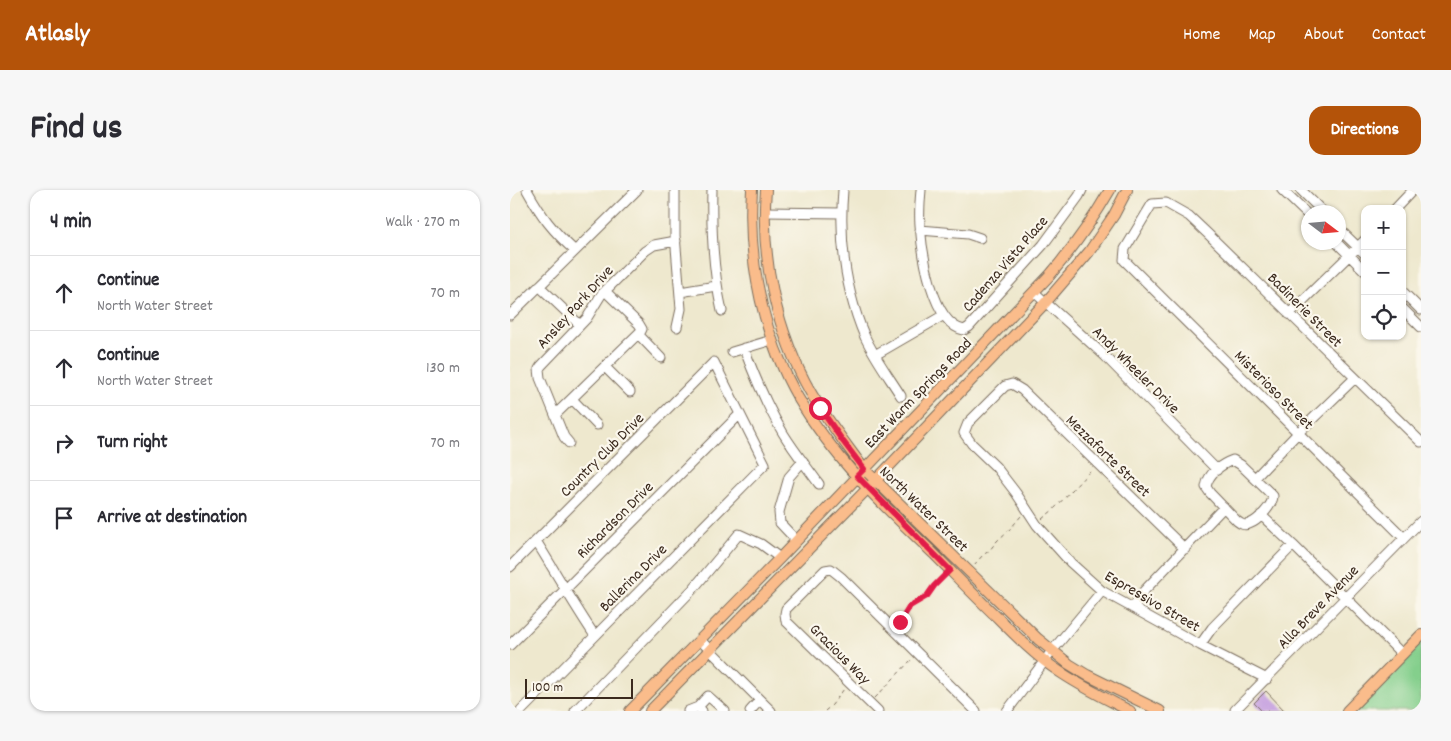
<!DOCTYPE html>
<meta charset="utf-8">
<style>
:root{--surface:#fff;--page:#f7f7f7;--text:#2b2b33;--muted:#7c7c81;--line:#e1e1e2;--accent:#b45309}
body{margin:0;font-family:Dekko,sans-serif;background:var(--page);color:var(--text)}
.controls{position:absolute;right:15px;top:15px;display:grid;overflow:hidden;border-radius:10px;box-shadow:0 1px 4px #0004}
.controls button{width:45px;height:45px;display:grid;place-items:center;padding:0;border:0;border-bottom:1px solid var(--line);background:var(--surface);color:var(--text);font:25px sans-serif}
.compass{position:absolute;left:791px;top:15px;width:45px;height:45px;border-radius:50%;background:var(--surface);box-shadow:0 1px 4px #0004;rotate:106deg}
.scale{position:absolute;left:15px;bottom:12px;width:108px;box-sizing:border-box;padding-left:5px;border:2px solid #3b2a1e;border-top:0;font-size:14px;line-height:18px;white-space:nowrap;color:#3b2a1e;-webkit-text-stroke:4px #fbf7ec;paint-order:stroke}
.stop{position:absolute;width:15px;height:15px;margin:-11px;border:4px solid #e11d48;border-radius:50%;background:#fff}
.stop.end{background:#e11d48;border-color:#fff;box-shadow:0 1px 5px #0008}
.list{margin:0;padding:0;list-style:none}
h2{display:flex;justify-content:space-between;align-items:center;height:65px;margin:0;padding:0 20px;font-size:21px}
h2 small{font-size:16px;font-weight:400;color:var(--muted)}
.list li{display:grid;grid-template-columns:32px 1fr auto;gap:15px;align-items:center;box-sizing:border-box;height:75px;padding:0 20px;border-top:1px solid var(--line)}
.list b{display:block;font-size:19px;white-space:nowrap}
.list p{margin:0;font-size:16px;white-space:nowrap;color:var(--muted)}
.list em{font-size:16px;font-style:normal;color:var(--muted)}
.icon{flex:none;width:28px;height:28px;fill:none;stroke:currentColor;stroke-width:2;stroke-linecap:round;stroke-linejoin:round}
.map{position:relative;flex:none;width:911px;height:521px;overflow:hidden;border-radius:15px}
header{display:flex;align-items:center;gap:30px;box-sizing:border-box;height:70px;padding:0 25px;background:var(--accent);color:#fff}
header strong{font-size:24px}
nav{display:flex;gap:28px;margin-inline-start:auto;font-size:18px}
.intro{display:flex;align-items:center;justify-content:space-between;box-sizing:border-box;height:120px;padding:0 30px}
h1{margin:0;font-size:35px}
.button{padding:12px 22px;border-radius:15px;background:var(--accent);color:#fff;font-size:18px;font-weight:700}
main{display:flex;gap:30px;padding:0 30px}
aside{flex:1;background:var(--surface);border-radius:15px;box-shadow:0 1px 4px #0004}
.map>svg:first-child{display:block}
</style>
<header>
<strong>Atlasly</strong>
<nav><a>Home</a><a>Map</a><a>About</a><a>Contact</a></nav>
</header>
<div class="intro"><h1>Find us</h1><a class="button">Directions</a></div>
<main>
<aside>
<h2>4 min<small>Walk · 270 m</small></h2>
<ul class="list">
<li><svg class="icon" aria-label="ahead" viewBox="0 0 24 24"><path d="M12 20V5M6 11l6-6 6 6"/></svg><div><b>Continue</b><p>North Water Street</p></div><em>70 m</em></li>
<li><svg class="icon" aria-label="ahead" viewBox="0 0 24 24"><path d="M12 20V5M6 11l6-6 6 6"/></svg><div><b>Continue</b><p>North Water Street</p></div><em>130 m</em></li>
<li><svg class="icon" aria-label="right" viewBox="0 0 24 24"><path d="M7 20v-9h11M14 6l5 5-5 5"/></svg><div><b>Turn right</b></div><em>70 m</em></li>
<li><svg class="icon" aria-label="arrive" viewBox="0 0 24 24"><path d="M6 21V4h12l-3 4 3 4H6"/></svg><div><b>Arrive at destination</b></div></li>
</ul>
</aside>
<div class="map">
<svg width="911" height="521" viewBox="0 0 911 521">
<rect width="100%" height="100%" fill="#fbf7ec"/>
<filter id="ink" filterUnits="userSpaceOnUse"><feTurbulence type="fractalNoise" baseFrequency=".02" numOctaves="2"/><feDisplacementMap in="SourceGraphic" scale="10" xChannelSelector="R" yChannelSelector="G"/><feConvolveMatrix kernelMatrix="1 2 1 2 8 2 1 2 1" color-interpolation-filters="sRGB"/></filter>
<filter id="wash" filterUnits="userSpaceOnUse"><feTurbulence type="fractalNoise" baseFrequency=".0096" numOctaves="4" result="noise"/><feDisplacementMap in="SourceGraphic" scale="20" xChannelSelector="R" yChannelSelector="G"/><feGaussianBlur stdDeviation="1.12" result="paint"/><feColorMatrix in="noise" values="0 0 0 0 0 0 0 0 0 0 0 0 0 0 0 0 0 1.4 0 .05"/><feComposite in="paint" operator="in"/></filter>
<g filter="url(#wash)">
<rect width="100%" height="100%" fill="#eee8ce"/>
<path fill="#84cf8c" stroke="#607c55" d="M 911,451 L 911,521 L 842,521 Z"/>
<g id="blocks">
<path fill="#c49edf" d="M 756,501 L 775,521 L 752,521 L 744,513 Z"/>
</g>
</g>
<g filter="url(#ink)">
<use href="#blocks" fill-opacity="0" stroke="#7a6c5c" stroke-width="1"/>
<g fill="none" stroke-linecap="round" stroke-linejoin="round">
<defs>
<path id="minor" d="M 17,0 C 32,27 42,40 65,61
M 165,0 L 165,45 L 171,119 L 167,137
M 202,0 C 201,41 203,81 212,121
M 333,0 C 329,50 335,100 355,147 C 365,168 379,187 391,206
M 411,0 C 410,11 409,23 410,35 C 412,62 422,134 454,140 L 459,137 L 533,55 L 569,6 L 572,0
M 772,0 L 798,25
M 791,0 L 813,22
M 885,19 L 903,0
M 255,22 L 331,23
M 828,38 L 855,64
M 410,40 L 458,44 L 470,48
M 826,52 L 855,81
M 29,96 L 70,135
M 892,101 L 911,120
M 170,102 L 206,96
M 524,102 L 595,166 L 707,280
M 892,118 L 911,137
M 779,124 L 855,50
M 0,125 L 127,0
M 128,144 L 151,168
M 234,158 C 245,188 257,216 273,243 C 284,261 297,277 309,294
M 222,162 L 262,150
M 365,165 L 434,125
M 95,177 L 120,202
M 62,209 L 87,235
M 45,225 L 131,141 L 132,139 L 129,134 L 95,101
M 59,253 L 54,247 L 30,188 L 29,179 L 31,176 L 77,128 L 91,105 L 135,61 L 144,55 L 166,51
M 723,270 L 731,275 L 763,306 C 763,315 748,331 739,334 C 734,336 731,334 727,331 L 700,303 L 696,297 C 698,283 712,274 723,270 Z
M 745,288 L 788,243 L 845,188
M 751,325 L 783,355 L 892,464
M 894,348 L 614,70 L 615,59 L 642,14 L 656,13 L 679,26 L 698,44 L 911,252
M 286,350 L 270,333 L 269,322 L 279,287 L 293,271
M 26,351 C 46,383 64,415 85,446
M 675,359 L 512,200 L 502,194 L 495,196 L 458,233 L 454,243 L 462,254 L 486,277 L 506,303 L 527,335 L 561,373 L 592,401 L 690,455 L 757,489
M 0,377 L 204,172 L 255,274 L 11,521
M 624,418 L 630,405 L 714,317
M 190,450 L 261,521
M 0,455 L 230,224
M 690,455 L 702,438 L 783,355
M 725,520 L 911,331
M 65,521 L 183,399 L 229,344 L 251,354 L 270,368
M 178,521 L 188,517
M 192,521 L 188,517 L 198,506 L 215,521
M 240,521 L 250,510
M 368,521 L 276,431 L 275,424 L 276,419 L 315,380 L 321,379 L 331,387 L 466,521
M 497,521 L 542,461 L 592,401"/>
<path id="major" d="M 242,0 C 238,61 249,125 274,180 C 286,208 304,234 322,257 C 352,296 389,330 424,364 C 445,385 466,407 488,428 C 506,446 526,466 547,480 C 570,496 595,508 620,521
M 256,0 C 250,69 267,143 301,203 C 317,230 336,254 354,279 L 528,449 L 559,474 L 577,485 L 650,521
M 120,521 L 270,368 L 540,85 C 563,58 582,31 600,0
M 140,521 L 366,290 L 536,112 L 579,62 L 604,25 L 617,0
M 837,521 L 911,445"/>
</defs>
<use href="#minor" stroke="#7a6c5c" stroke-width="11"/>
<use href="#major" stroke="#7a6c5c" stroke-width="12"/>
<path stroke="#7a6c5c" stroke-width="1" stroke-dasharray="4 4" stroke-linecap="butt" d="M 532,329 L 543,320 L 582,279
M 464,375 L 473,365 L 479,361 L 487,351 L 501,338 L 511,326
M 389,432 L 400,416 L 417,406 L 424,396 L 434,386
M 365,508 L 402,469
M 315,521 L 322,515 L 334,499"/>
<use href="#minor" stroke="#fff" stroke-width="9"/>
<use href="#major" stroke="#fabc8b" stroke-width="10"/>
</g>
</g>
<g fill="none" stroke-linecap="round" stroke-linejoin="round" filter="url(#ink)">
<path stroke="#e11d48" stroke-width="6" d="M 310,218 L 332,250 L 354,279 L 347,286 L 440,380 L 424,396 L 417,406 L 400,416 L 390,432"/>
</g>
<g text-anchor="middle" stroke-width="4.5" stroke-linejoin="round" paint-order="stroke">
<g font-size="16" fill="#3b2a1e" stroke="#fbf7ec">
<text transform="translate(494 73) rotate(-49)" y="6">Cadenza Vista Place</text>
<text transform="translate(64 116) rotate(-48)" y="6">Ansley Park Drive</text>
<text transform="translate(796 119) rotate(45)" y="6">Badinerie Street</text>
<text transform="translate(627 179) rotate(45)" y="6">Andy Wheeler Drive</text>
<text transform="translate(765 199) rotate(45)" y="6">Misterioso Street</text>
<text transform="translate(407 202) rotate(-46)" y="6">East Warm Springs Road</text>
<text transform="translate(91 264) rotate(-45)" y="6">Country Club Drive</text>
<text transform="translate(599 265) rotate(44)" y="6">Mezzaforte Street</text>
<text transform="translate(415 318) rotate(44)" y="6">North Water Street</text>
<text transform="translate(104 329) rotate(-45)" y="6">Richardson Drive</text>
<text transform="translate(122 387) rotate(-45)" y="6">Ballerina Drive</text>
<text transform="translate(643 410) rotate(30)" y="6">Espressivo Street</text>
<text transform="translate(807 416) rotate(-46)" y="6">Alla Breve Avenue</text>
<text transform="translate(331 463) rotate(45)" y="6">Gracious Way</text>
</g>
</g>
</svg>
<div class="controls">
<button>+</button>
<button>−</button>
<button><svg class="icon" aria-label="locate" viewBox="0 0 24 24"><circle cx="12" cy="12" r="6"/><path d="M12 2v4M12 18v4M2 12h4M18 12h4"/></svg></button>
</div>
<svg class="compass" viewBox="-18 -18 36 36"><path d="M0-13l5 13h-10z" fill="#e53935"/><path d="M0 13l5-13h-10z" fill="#7c7c81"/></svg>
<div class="scale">100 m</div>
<div class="stop" style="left:310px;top:218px"></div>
<div class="stop end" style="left:390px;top:432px"></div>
</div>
</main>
